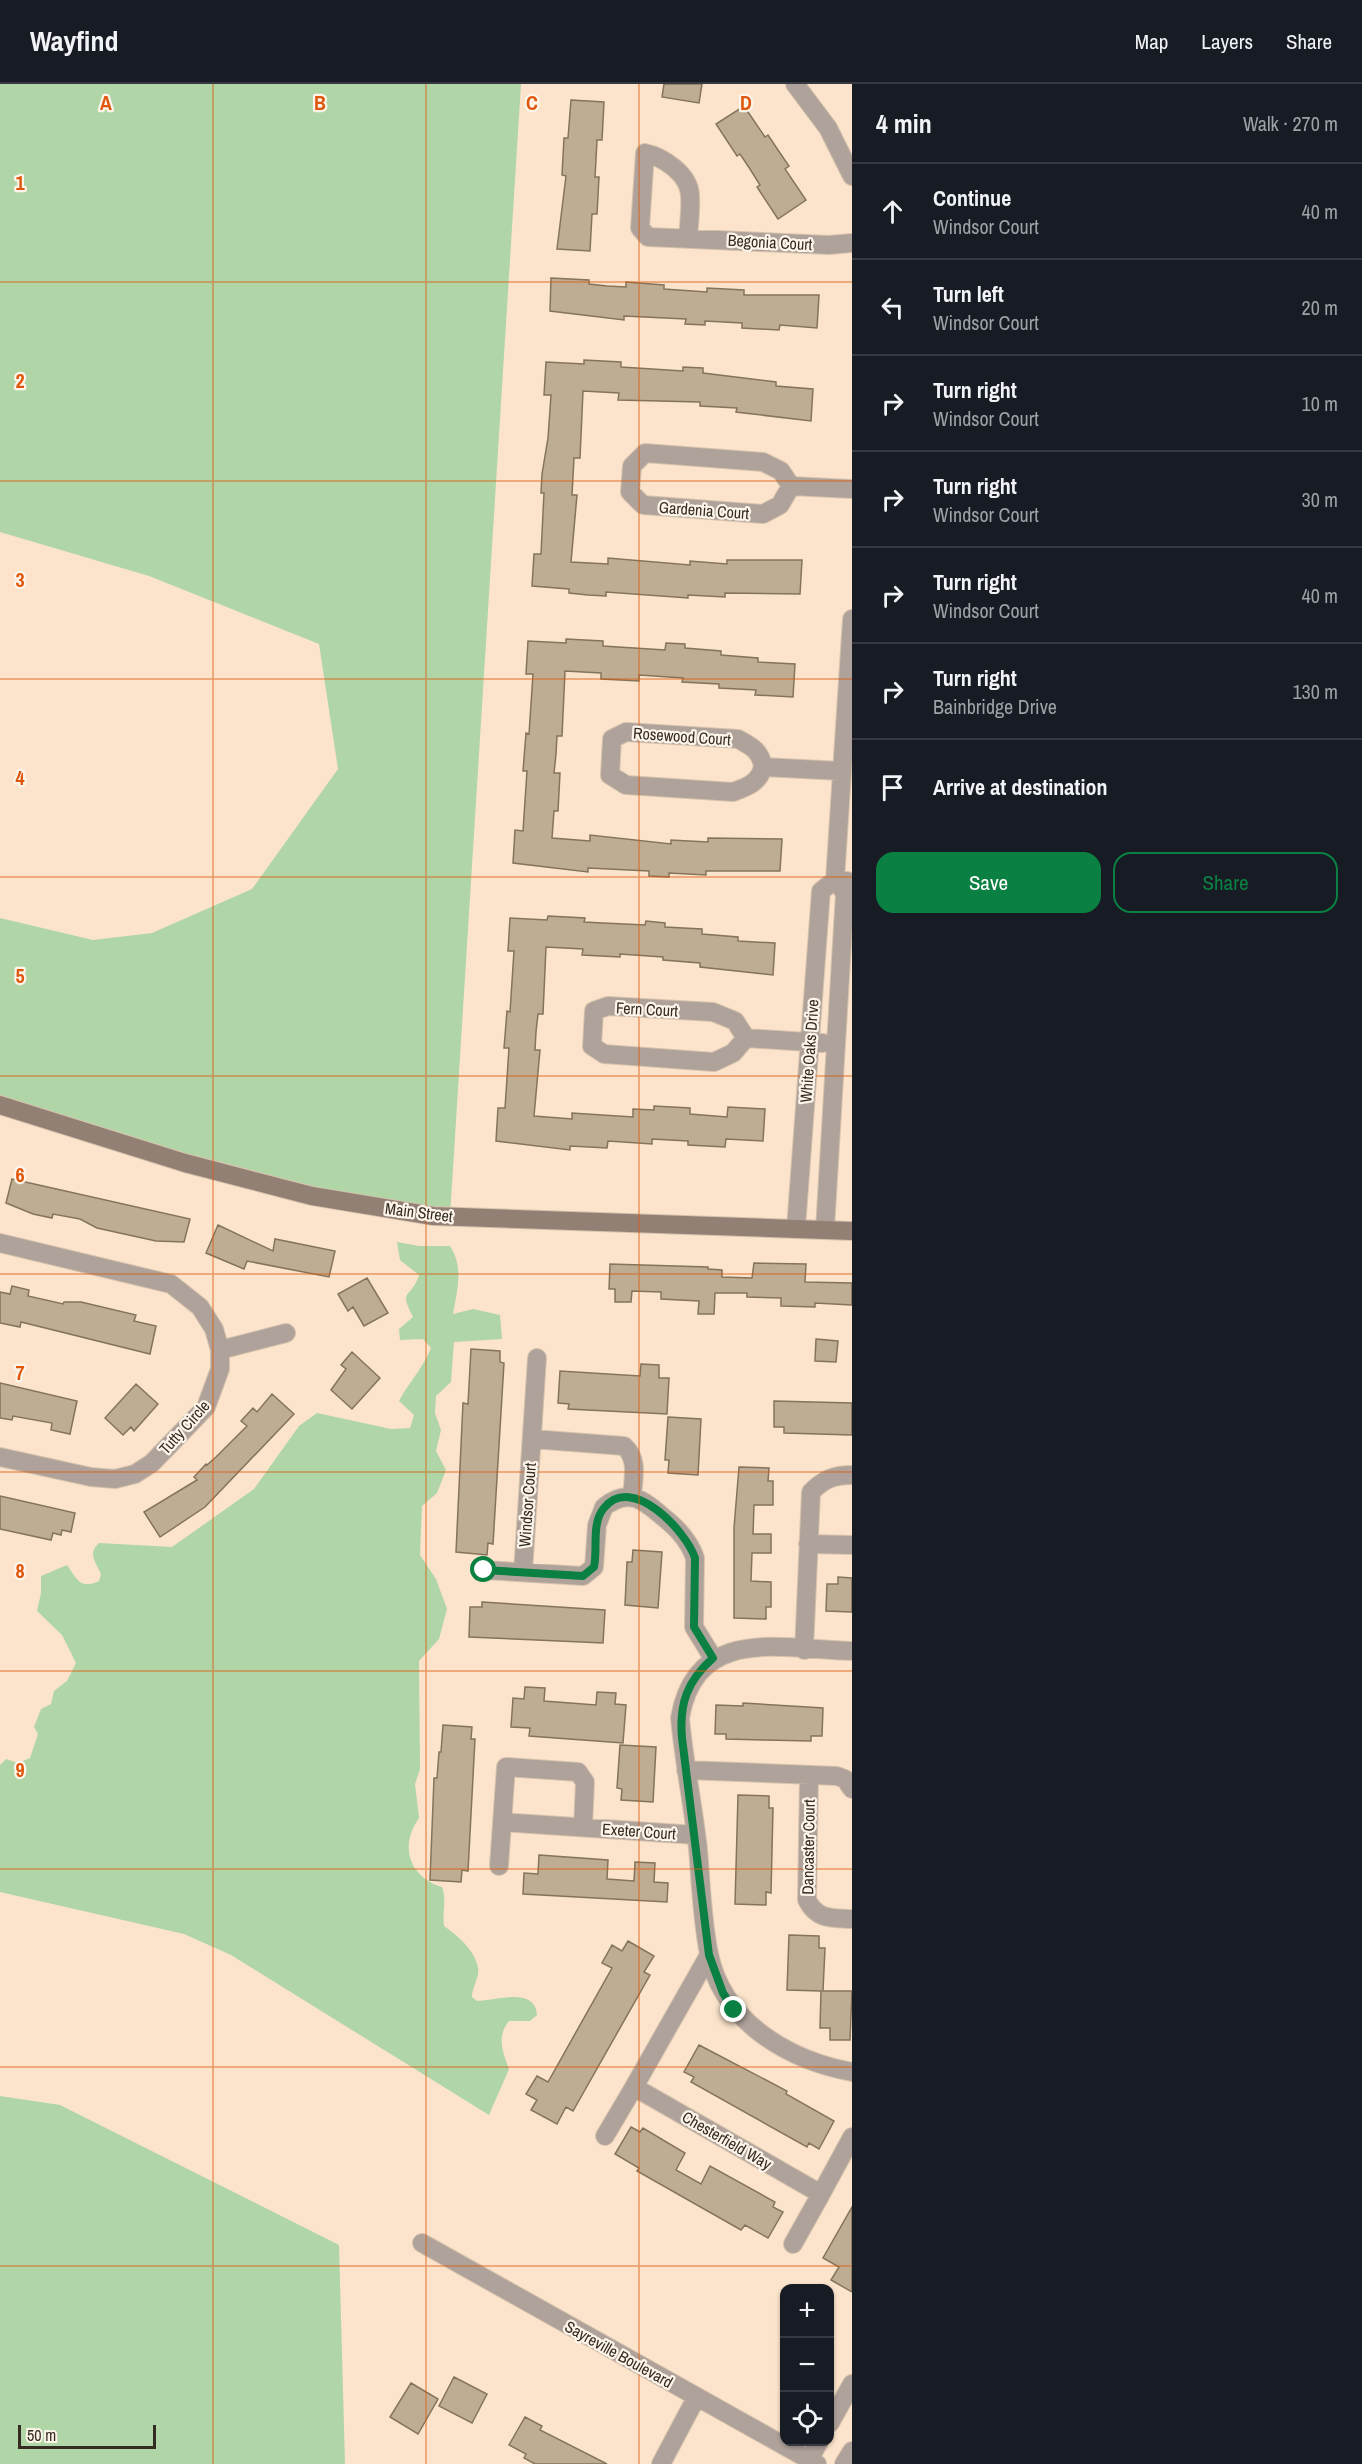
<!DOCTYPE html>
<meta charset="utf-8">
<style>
:root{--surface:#171b24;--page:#20242c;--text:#f1f3f6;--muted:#9ea1a6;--line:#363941;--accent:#0b8043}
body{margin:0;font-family:"Archivo Narrow",sans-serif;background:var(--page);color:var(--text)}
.controls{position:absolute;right:18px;bottom:18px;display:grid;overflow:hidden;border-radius:12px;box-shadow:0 2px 4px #0004}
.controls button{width:54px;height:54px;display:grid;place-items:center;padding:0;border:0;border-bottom:2px solid var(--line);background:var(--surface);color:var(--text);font:30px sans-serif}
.scale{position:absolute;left:18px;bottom:15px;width:138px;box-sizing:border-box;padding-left:6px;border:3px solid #342b22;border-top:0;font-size:16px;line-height:21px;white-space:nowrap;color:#342b22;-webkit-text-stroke:4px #fdf4ea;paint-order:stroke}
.stop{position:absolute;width:18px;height:18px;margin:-14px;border:4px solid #0b8043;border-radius:50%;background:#fff}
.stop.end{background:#0b8043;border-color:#fff;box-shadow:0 2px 6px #0008}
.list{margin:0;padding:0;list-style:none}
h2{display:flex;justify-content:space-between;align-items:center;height:78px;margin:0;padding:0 24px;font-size:26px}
h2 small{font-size:20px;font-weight:400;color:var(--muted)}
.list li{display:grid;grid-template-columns:39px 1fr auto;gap:18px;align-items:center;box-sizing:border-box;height:96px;padding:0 24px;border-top:2px solid var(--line)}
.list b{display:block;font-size:22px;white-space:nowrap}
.list p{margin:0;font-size:20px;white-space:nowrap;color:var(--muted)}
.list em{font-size:20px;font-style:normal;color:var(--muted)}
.actions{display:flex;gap:12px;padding:18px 24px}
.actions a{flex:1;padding:14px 0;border:2px solid var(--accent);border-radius:18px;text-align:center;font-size:21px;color:var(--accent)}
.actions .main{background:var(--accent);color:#fff}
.icon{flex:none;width:33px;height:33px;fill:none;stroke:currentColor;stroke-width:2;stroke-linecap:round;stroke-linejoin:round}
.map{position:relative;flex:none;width:852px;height:2380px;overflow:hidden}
header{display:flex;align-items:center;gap:36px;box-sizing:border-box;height:84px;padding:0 30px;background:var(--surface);border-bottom:2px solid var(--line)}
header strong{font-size:28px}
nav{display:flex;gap:33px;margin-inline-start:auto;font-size:21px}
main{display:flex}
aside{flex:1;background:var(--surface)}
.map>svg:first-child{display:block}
</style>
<header>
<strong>Wayfind</strong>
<nav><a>Map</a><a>Layers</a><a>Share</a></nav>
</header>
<main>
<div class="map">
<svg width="852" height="2380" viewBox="0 0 852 2380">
<rect width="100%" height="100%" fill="#fbe4cb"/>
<path fill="#b0d5a7" d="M 0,0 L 521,0 L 450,1132 L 312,1112 L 0,1021 L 0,834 L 93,856 L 152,849 L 252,805 L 338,685 L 319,560 L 149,492 L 0,448 Z
M 397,1158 L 419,1162 L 450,1162 C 464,1183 457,1207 453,1230 L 473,1225 L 500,1231 L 502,1255 L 454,1258 L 451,1298 L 436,1312 L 435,1329 L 441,1346 L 436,1367 L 446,1386 L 437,1409 L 422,1422 L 420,1471 L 436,1495 L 447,1525 L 439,1555 L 419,1577 L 420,1685 L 415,1700 L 419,1734 C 399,1762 409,1793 442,1803 C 447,1816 442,1828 444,1842 C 458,1852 475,1866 478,1884 C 480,1892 472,1904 472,1913 L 477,1917 C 498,1916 535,1903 537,1931 L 530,1937 L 509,1937 C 496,1953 503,1968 509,1985 L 489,2031 L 231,1871 L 184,1850 L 0,1808 L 0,1681 L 6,1675 L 18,1679 L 30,1674 L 38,1650 L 34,1643 L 41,1625 L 51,1620 L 54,1607 L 67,1597 L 76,1579 L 62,1551 L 37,1527 L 41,1509 L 41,1492 L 67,1481 C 77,1495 80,1506 99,1497 L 101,1490 C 96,1478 87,1470 99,1459 L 172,1463 L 254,1405 L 299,1342 L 317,1329 L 391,1345 L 410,1344 L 414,1331 L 399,1317 C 409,1298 423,1284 431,1264 L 423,1255 L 400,1256 L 399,1245 L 413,1233 C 398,1204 411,1216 419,1191 L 400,1176 Z
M 0,2012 L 60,2021 L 339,2161 L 345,2380 L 0,2380 Z"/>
<path fill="#bfad93" stroke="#84745b" stroke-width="1.5" d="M 664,0 L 702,0 L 699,19 L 662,13 Z
M 571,16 L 604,18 L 602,56 L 597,56 L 596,75 L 595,93 L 599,93 L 597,130 L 592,130 L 590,167 L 557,165 L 566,92 L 562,91 L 564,54 L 568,54 Z
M 744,22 L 765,53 L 768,51 L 778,66 L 789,82 L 785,85 L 806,116 L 778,135 L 757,103 L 760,101 L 750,85 L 740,70 L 737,72 L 716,40 Z
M 551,194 L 589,196 L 589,200 L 607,202 L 626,203 L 626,198 L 664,201 L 664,205 L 707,208 L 707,204 L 744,206 L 744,211 L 819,211 L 817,244 L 780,241 L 779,246 L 742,244 L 742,239 L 705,237 L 705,241 L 685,240 L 686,235 L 624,232 L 624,236 L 550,227 Z
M 584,276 L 621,278 L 621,283 L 683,287 L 683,283 L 703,284 L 703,289 L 776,298 L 776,302 L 813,305 L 811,337 L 736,328 L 737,324 L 700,322 L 700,318 L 618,316 L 619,309 L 583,307 L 580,374 L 574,374 L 572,411 L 577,411 L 571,478 L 608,480 L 608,474 L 690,481 L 690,477 L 727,480 L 727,476 L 802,476 L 800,510 L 725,509 L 725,513 L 688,511 L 688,514 L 606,508 L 606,512 L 588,511 L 569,509 L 569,505 L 532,502 L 534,470 L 541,470 L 544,409 L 541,409 L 542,390 L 548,354 L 551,311 L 544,311 L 546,278 L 584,280 Z
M 566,555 L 603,557 L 603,562 L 665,566 L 666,559 L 685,560 L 685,564 L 721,567 L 721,571 L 758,574 L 758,578 L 795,580 L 793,613 L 755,611 L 756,606 L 719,604 L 719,600 L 682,598 L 683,594 L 639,591 L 639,597 L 601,595 L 601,589 L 565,587 L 562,652 L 557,652 L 556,670 L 554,689 L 560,689 L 558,727 L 554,727 L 552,754 L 590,757 L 590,751 L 671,760 L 671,756 L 708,758 L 708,754 L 782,755 L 780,787 L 706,787 L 706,791 L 669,789 L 669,793 L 649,792 L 649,787 L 588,784 L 588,788 L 513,779 L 515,746 L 523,747 L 527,687 L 523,687 L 526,649 L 529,650 L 533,590 L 526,590 L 528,557 L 566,559 Z
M 548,832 L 585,834 L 584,838 L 603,839 L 645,841 L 646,837 L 665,839 L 665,843 L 702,845 L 702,850 L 738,853 L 738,857 L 775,859 L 773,891 L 700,883 L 700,879 L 663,876 L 663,873 L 620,870 L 620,873 L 582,871 L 583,865 L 546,863 L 543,930 L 538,930 L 536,948 L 535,966 L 540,966 L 534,1032 L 572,1035 L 572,1029 L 633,1033 L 633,1025 L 654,1026 L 654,1022 L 690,1024 L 690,1030 L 727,1033 L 728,1023 L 765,1025 L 763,1057 L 726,1055 L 725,1063 L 688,1061 L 688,1057 L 652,1055 L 652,1060 L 608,1057 L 607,1064 L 570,1062 L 570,1066 L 496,1057 L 498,1024 L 505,1024 L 509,964 L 504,964 L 507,927 L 510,928 L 514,867 L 508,867 L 510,834 L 547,836 Z
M 12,1095 L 190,1135 L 184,1158 L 156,1157 L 97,1144 L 80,1135 L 53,1130 L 52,1134 L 33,1130 L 6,1119 Z
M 218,1141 L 273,1167 L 275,1155 L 335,1167 L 329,1193 L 247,1177 L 244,1185 L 206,1169 Z
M 754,1179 L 806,1180 L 805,1198 L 852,1199 L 852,1221 L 815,1219 L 815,1223 L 781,1222 L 781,1214 L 747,1213 L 747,1209 L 715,1209 L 714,1230 L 698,1230 L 699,1217 L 661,1215 L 661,1208 L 632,1207 L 631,1218 L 615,1218 L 615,1205 L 609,1205 L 610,1180 L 708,1183 L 708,1185 L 722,1186 L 722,1193 L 752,1194 Z
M 367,1194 L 388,1229 L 364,1242 L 353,1223 L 348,1227 L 338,1210 Z
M 12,1202 L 29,1206 L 28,1212 L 63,1220 L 64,1218 L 81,1218 L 136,1231 L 134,1237 L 156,1242 L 150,1270 L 21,1238 L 20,1243 L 0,1239 L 0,1208 L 10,1210 Z
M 816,1255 L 838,1257 L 836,1278 L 815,1277 Z
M 471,1265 L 500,1267 L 500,1278 L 504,1279 L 493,1460 L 488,1459 L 487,1471 L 456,1468 L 463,1319 L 468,1320 Z
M 352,1268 L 380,1294 L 352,1325 L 331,1306 L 346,1285 L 341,1281 Z
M 641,1280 L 659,1281 L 659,1294 L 669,1294 L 667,1330 L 568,1325 L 569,1320 L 558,1319 L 560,1287 L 640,1292 Z
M 0,1299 L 77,1317 L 70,1350 L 51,1346 L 52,1339 L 13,1332 L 12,1336 L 0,1334 Z
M 136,1300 L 158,1320 L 134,1347 L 131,1343 L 123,1351 L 105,1334 Z
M 272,1310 L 294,1330 L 205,1423 L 160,1453 L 144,1428 L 197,1396 L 194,1393 L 206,1380 L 207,1381 L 216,1373 L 247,1342 L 241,1337 L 253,1324 L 257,1328 Z
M 774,1317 L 852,1319 L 852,1351 L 784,1349 L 784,1343 L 774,1343 Z
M 668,1333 L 701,1335 L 698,1391 L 668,1389 L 669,1376 L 665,1376 Z
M 739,1383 L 769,1384 L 768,1397 L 773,1397 L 773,1421 L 754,1421 L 753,1450 L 771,1450 L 771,1469 L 752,1469 L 751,1497 L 771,1498 L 771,1523 L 766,1523 L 766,1535 L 734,1534 L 734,1444 Z
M 0,1412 L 75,1429 L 71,1448 L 62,1446 L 61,1451 L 53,1449 L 51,1456 L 0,1445 Z
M 633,1466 L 662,1468 L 658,1524 L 625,1521 L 627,1478 L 632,1478 Z
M 838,1493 L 852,1494 L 852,1528 L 826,1527 L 827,1500 L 838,1500 Z
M 482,1518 L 605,1526 L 603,1559 L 469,1553 L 470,1523 L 482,1523 Z
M 525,1603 L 545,1604 L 544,1617 L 596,1621 L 597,1608 L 616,1609 L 615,1620 L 626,1621 L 623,1659 L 529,1652 L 530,1644 L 511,1643 L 513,1614 L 524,1615 Z
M 743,1619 L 823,1624 L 822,1652 L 811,1652 L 811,1657 L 765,1656 L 726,1655 L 726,1650 L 715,1650 L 716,1621 L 743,1622 Z
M 443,1641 L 472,1643 L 471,1655 L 475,1655 L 468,1787 L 462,1786 L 461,1798 L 430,1796 L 434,1694 L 437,1694 L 439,1668 L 441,1668 Z
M 620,1661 L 656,1663 L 653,1718 L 621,1716 L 622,1705 L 617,1704 Z
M 738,1711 L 769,1712 L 769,1724 L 773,1724 L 771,1809 L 766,1808 L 766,1821 L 735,1820 Z
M 539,1771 L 608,1776 L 607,1795 L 634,1797 L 635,1778 L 655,1779 L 654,1798 L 668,1799 L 667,1818 L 523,1810 L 524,1789 L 538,1790 Z
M 789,1851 L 819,1852 L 819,1864 L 825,1864 L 823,1907 L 852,1907 L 850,1956 L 830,1956 L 830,1944 L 820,1944 L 821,1907 L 787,1906 Z
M 628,1857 L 654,1872 L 644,1888 L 650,1891 L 573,2027 L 566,2023 L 557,2040 L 531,2026 L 537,2016 L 526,2010 L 537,1992 L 548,1998 L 612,1884 L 602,1879 L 612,1861 L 622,1867 Z
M 699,1961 L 787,2007 L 786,2010 L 834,2037 L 819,2065 L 809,2059 L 807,2063 L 691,1998 L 694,1993 L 684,1988 Z
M 631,2043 L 640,2048 L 643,2044 L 685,2069 L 676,2086 L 701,2100 L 710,2082 L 775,2118 L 773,2123 L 783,2128 L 768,2154 L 745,2141 L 741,2146 L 637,2087 L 639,2084 L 615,2070 Z
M 852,2123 L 852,2208 L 831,2196 L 839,2183 L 823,2174 Z
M 454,2293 L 487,2310 L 472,2339 L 439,2322 Z
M 411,2299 L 438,2315 L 418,2350 L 390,2333 Z
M 525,2333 L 542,2342 L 540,2346 L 607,2380 L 535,2380 L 524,2374 L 526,2370 L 509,2361 Z"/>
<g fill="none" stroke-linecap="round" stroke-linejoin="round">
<defs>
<path id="street" d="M 795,0 L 828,44 L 852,92
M 688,154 C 689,140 691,125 690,111 C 689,90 663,73 645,69 L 640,144 L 648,153 L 829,161 L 852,159
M 645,369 L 763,378 L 781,387 L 791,402 L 780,421 L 763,430 L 643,421 L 630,408 L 632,382 Z
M 791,402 L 852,405
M 763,683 C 761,667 751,662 738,655 L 626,648 L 612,655 L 610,691 L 626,701 L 733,708 C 747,703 759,699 763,683 L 841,687
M 847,797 L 835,796 L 852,535
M 746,954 L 735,937 L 713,928 L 608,922 L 594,927 L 592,962 L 604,970 L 714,978 L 733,969 L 746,954 L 823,959
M 796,1144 L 821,807 L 835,796 L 845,809 L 825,1145
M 0,1159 L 171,1200 L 200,1223 L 214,1245 L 220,1266 L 220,1285 L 206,1323 L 152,1379 L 135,1390 L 115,1395 L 91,1393 L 0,1373
M 220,1266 L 286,1249
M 532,1355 L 624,1362 C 639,1375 633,1395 632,1413
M 808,1460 L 852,1461
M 484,1486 L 583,1492 L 594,1483 L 597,1441 L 604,1423 C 632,1401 647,1420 668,1437 C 680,1447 690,1459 695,1474 L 694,1543 L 713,1574
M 523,1488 L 537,1274
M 804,1566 L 811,1408 C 824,1395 834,1391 852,1391
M 852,1567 C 781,1565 696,1541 680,1634 C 684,1678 693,1721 698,1765 C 701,1800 702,1836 709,1870 C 723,1938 788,1976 852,1988
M 686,1686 L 837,1692 L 845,1695 L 852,1705
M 809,1692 L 807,1816 C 817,1836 832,1834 852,1835
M 502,1738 L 696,1751
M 499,1782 L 506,1683 L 578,1688 L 585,1698 L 583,1743
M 709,1871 L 634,2003 L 821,2110 L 852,2053
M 605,2052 L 634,2003
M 422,2159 L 817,2380
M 793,2160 L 821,2110
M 830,2339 L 852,2300
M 809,2376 L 819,2358
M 661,2380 L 696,2314
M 844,2380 L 852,2367"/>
<path id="secondary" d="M 0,1021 L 185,1079 L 312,1112 L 433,1132 L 852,1147"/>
</defs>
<use href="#street" stroke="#d7c3ad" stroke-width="20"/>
<use href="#secondary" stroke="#d7c3ad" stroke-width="20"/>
<use href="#street" stroke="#afa29a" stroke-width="18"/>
<use href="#secondary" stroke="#938075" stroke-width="18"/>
</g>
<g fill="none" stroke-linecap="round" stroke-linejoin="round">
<path stroke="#0b8043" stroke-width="8" d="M 484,1486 L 583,1492 L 594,1483 C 598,1465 591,1439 604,1424 C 632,1389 686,1447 695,1474 L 694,1543 L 713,1574 C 687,1597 679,1620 682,1654 L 709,1871 L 723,1909 L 734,1926"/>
</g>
<path fill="none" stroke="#df570d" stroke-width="1.5" stroke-opacity="0.55" d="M 213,0 L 213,2380M 426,0 L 426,2380M 639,0 L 639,2380M 0,198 L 852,198M 0,397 L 852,397M 0,595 L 852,595M 0,793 L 852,793M 0,992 L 852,992M 0,1190 L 852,1190M 0,1388 L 852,1388M 0,1587 L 852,1587M 0,1785 L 852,1785M 0,1983 L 852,1983M 0,2182 L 852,2182"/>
<g text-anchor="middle" stroke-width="4.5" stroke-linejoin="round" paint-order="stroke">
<g font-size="16" fill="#342b22" stroke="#fdf4ea">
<text transform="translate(770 158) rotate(3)" y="6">Begonia Court</text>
<text transform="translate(704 426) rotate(4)" y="6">Gardenia Court</text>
<text transform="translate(682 652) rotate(4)" y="6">Rosewood Court</text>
<text transform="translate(647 925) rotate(3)" y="6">Fern Court</text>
<text transform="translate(809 967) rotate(-86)" y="6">White Oaks Drive</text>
<text transform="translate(419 1128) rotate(7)" y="6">Main Street</text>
<text transform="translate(184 1343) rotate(-48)" y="6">Tutty Circle</text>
<text transform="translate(527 1421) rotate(-86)" y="6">Windsor Court</text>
<text transform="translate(639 1747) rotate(4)" y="6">Exeter Court</text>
<text transform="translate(808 1763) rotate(-89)" y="6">Dancaster Court</text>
<text transform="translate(727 2056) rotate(30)" y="6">Chesterfield Way</text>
<text transform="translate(619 2270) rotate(29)" y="6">Sayreville Boulevard</text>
</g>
</g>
<g font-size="20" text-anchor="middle" font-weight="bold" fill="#df570d" stroke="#fdf4ea" stroke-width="4.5" stroke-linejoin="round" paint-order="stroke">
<text x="106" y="26">A</text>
<text x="320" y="26">B</text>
<text x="532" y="26">C</text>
<text x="746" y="26">D</text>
<text x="20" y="106">1</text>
<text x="20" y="304">2</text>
<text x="20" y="503">3</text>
<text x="20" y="701">4</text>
<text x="20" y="899">5</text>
<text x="20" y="1098">6</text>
<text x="20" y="1296">7</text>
<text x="20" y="1494">8</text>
<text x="20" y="1693">9</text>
</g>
</svg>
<div class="controls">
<button>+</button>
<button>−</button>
<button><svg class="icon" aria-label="locate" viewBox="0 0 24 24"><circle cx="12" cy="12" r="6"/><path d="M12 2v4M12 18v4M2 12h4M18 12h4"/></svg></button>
</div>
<div class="scale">50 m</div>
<div class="stop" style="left:484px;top:1486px"></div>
<div class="stop end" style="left:734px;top:1926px"></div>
</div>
<aside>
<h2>4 min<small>Walk · 270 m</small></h2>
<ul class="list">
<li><svg class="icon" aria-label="ahead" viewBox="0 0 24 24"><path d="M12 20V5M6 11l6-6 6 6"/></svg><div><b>Continue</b><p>Windsor Court</p></div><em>40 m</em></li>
<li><svg class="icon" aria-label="left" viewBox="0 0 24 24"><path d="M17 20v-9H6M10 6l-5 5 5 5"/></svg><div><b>Turn left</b><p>Windsor Court</p></div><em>20 m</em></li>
<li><svg class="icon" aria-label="right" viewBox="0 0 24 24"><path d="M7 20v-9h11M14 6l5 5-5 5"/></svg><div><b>Turn right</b><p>Windsor Court</p></div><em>10 m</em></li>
<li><svg class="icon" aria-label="right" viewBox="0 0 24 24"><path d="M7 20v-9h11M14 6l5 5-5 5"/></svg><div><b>Turn right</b><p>Windsor Court</p></div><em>30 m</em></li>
<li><svg class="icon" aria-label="right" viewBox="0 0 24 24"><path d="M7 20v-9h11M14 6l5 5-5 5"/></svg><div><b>Turn right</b><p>Windsor Court</p></div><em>40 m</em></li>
<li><svg class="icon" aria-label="right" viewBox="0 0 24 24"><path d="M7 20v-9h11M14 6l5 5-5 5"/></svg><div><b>Turn right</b><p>Bainbridge Drive</p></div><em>130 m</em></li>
<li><svg class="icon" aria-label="arrive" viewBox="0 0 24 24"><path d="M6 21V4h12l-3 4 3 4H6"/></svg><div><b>Arrive at destination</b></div></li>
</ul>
<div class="actions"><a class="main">Save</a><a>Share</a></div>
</aside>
</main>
